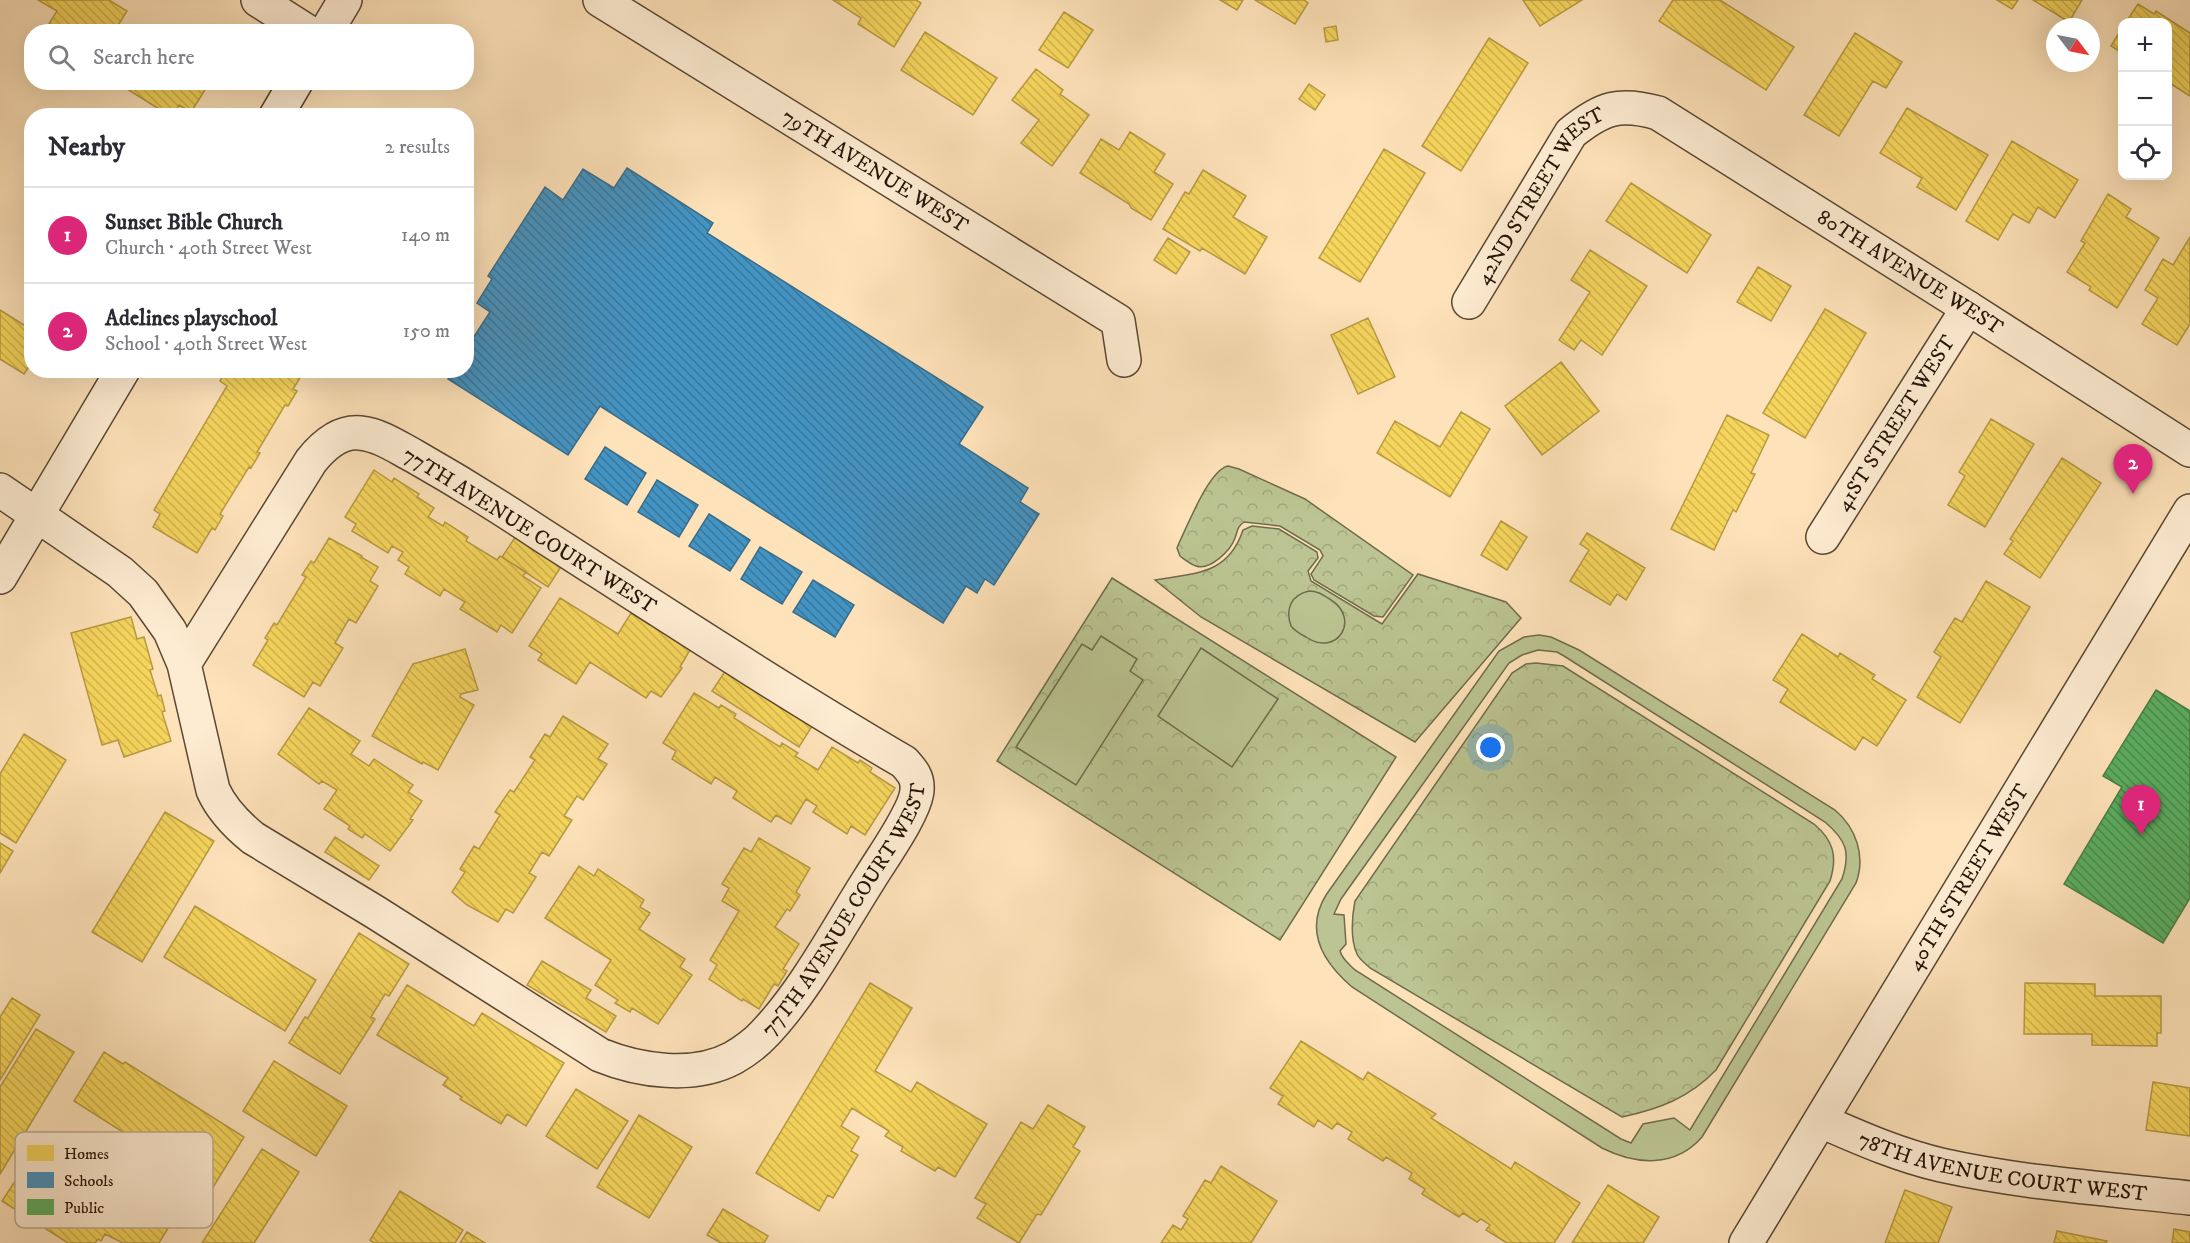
<!DOCTYPE html>
<meta charset="utf-8">
<style>
:root{--surface:#fff;--page:#f2f2f3;--text:#2b2b33;--muted:#7c7c81;--line:#e1e1e2;--accent:#db2777}
body{margin:0;font-family:"IM FELL DW Pica",serif;background:var(--page);color:var(--text)}
.controls{position:absolute;right:18px;top:18px;display:grid;overflow:hidden;border-radius:12px;box-shadow:0 6px 24px #0002}
.controls button{width:54px;height:54px;display:grid;place-items:center;padding:0;border:0;border-bottom:2px solid var(--line);background:var(--surface);color:var(--text);font:30px sans-serif}
.compass{position:absolute;left:2046px;top:18px;width:54px;height:54px;border-radius:50%;background:var(--surface);box-shadow:0 6px 24px #0002;rotate:122deg}
.you{position:absolute;left:1491px;top:748px;width:21px;height:21px;margin:-15px;border:4px solid #fff;border-radius:50%;background:#1a73e8;box-shadow:0 0 0 9px #1a73e833}
.badge{display:grid;place-items:center;width:39px;height:39px;border-radius:50%;background:var(--accent);color:#fff;font-size:20px;font-weight:700}
.pin{position:absolute;translate:-50% -50px;filter:drop-shadow(0 2px 3px #0008)}
.pin::after{content:'';position:absolute;top:32px;width:21px;height:18px;background:inherit;clip-path:polygon(0 0,100% 0,50% 100%)}
.list{margin:0;padding:0;list-style:none}
h2{display:flex;justify-content:space-between;align-items:center;height:78px;margin:0;padding:0 24px;font-size:26px}
h2 small{font-size:20px;font-weight:400;color:var(--muted)}
.list li{display:grid;grid-template-columns:39px 1fr auto;gap:18px;align-items:center;box-sizing:border-box;height:96px;padding:0 24px;border-top:2px solid var(--line)}
.list b{display:block;font-size:22px;white-space:nowrap}
.list p{margin:0;font-size:20px;white-space:nowrap;color:var(--muted)}
.list em{font-size:20px;font-style:normal;color:var(--muted)}
.icon{flex:none;width:33px;height:33px;fill:none;stroke:currentColor;stroke-width:2;stroke-linecap:round;stroke-linejoin:round}
.map{position:relative;flex:none;width:2190px;height:1243px;overflow:hidden}
.search{position:absolute;background:var(--surface);box-shadow:0 6px 24px #0002;left:24px;top:24px;width:450px;height:66px;display:flex;align-items:center;gap:15px;box-sizing:border-box;padding:0 21px;border-radius:24px;color:var(--muted);font-size:22px}
.panel{position:absolute;background:var(--surface);box-shadow:0 6px 24px #0002;left:24px;top:108px;width:450px;height:270px;border-radius:24px}
.map>svg:first-child{display:block}
</style>
<div class="map">
<svg width="2190" height="1243" viewBox="0 0 2190 1243">
<defs>
<pattern id="park-crowns" width="20" height="18" patternUnits="userSpaceOnUse" patternTransform="scale(1.5)"><rect width="20" height="18" fill="#bbc492"/><path d="M2 6a3 3 0 1 1 6 0M12 15a3 3 0 1 1 6 0" fill="none" stroke="#a0a87c"/></pattern>
<pattern id="homes-back-hatch" width="6" height="6" patternUnits="userSpaceOnUse" patternTransform="scale(1.5)"><rect width="6" height="6" fill="#f6d55c"/><path d="M-1 5l2 2M0 0l6 6M5-1l2 2" fill="none" stroke="#d3b64e"/></pattern>
<pattern id="schools-back-hatch" width="6" height="6" patternUnits="userSpaceOnUse" patternTransform="scale(1.5)"><rect width="6" height="6" fill="#4393c3"/><path d="M-1 5l2 2M0 0l6 6M5-1l2 2" fill="none" stroke="#38779c"/></pattern>
<pattern id="public-back-hatch" width="6" height="6" patternUnits="userSpaceOnUse" patternTransform="scale(1.5)"><rect width="6" height="6" fill="#5aae61"/><path d="M-1 5l2 2M0 0l6 6M5-1l2 2" fill="none" stroke="#4a8c4e"/></pattern>
</defs>
<rect width="100%" height="100%" fill="#fee2b9"/>
<filter id="stains"><feTurbulence type="fractalNoise" baseFrequency=".00333" numOctaves="4"/><feColorMatrix values="0 0 0 0 .2 0 0 0 0 .09 0 0 0 0 .02 0 0 0 .5 -.17"/></filter>
<radialGradient id="worn" r=".72"><stop offset=".6" stop-color="#630" stop-opacity="0"/><stop offset="1" stop-color="#630" stop-opacity=".3"/></radialGradient>
<path fill="url(#park-crowns)" stroke="#6f6c4c" stroke-width="1.5" d="M 1228,466 L 1239,469 L 1305,499 L 1413,575 L 1383,617 L 1374,616 L 1314,580 L 1311,574 L 1323,556 L 1320,550 L 1280,526 L 1244,522 C 1237,527 1238,530 1235,538 C 1231,550 1210,571 1196,566 C 1190,564 1184,559 1180,556 L 1177,548 L 1179,543 C 1188,525 1209,470 1228,466 Z
M 1252,526 L 1279,529 L 1317,552 L 1318,558 L 1308,571 L 1311,581 L 1382,624 L 1418,574 L 1506,602 L 1521,618 L 1415,742 L 1201,617 L 1155,580 C 1195,573 1228,575 1243,530 Z
M 1112,578 L 1396,757 L 1280,940 L 997,761 Z
M 1536,663 L 1563,666 L 1814,824 C 1833,840 1838,856 1830,881 L 1716,1070 C 1689,1098 1659,1109 1622,1117 L 1370,968 C 1366,964 1359,959 1357,954 C 1350,939 1352,916 1355,901 L 1512,673 L 1526,664 Z"/>
<path fill="#bbc492" stroke="#6f6c4c" stroke-width="1.5" fill-rule="evenodd" d="M 1309,591 C 1318,591 1323,595 1331,600 C 1361,619 1337,658 1306,637 C 1300,634 1295,631 1291,626 C 1285,609 1291,595 1309,591 Z
M 1539,635 L 1551,637 L 1579,650 L 1835,810 C 1856,828 1866,856 1856,883 L 1702,1137 C 1675,1168 1636,1165 1602,1148 L 1352,987 C 1324,963 1304,931 1326,895 L 1499,651 L 1524,637 ZM 1538,650 L 1557,652 L 1564,656 L 1825,822 C 1846,840 1851,852 1842,879 L 1690,1130 L 1674,1118 L 1643,1124 L 1631,1143 L 1621,1139 L 1355,970 C 1349,964 1342,959 1340,951 L 1346,944 L 1344,915 L 1334,914 L 1341,899 L 1509,663 L 1522,655 Z
M 1101,636 L 1137,659 L 1130,671 L 1143,680 L 1076,785 L 1016,747 L 1082,644 L 1092,650 Z
M 1201,648 L 1278,699 L 1232,767 L 1158,716 Z"/>
<path fill="url(#homes-back-hatch)" stroke="#b79b42" stroke-width="1.5" d="M 38,0 L 109,0 L 127,11 L 114,32 L 83,32 L 78,28 L 77,32 L 62,32 L 49,24 L 57,11 Z
M 833,0 L 916,0 L 921,3 L 894,47 L 858,24 L 861,18 Z
M 1220,0 L 1243,0 L 1237,10 Z
M 1255,0 L 1304,0 L 1308,3 L 1295,24 Z
M 1523,0 L 1582,0 L 1540,26 Z
M 1673,0 L 1720,0 L 1794,47 L 1766,90 L 1659,21 Z
M 1997,0 L 2018,0 L 2012,9 Z
M 2033,0 L 2082,0 L 2069,22 Z
M 2138,4 L 2154,14 L 2156,11 L 2190,33 L 2190,96 L 2168,82 L 2168,22 L 2126,22 Z
M 1064,12 L 1093,30 L 1068,68 L 1039,50 Z
M 1336,26 L 1338,40 L 1326,42 L 1324,28 Z
M 2122,28 L 2122,53 L 2111,46 Z
M 925,32 L 997,78 L 973,115 L 901,70 Z
M 1855,33 L 1902,62 L 1886,88 L 1873,81 L 1839,136 L 1804,115 Z
M 1489,38 L 1528,63 L 1461,171 L 1422,146 Z
M 1036,69 L 1063,90 L 1060,94 L 1089,115 L 1052,166 L 1021,143 L 1039,120 L 1012,100 Z
M 116,82 L 210,82 L 191,112 L 179,105 L 173,116 L 170,116 Z
M 1309,84 L 1325,95 L 1315,110 L 1299,99 Z
M 1907,108 L 1988,155 L 1956,210 L 1917,187 L 1922,178 L 1880,153 Z
M 1130,132 L 1165,154 L 1154,172 L 1173,184 L 1151,220 L 1131,208 L 1129,204 L 1080,173 L 1101,139 L 1119,150 Z
M 2012,141 L 2078,180 L 2055,218 L 2038,207 L 2029,223 L 2013,214 L 1998,240 L 1966,221 Z
M 1384,149 L 1425,173 L 1360,282 L 1319,258 Z
M 1203,170 L 1246,196 L 1233,217 L 1267,237 L 1245,274 L 1202,248 L 1200,251 L 1163,229 L 1185,192 L 1189,194 Z
M 1631,183 L 1711,235 L 1687,273 L 1606,221 Z
M 2108,194 L 2131,209 L 2126,217 L 2159,238 L 2117,308 L 2089,290 L 2091,287 L 2067,272 L 2085,243 L 2081,241 Z
M 2190,237 L 2190,324 L 2177,345 L 2142,324 L 2158,298 L 2145,290 L 2163,259 L 2173,265 Z
M 1168,238 L 1190,252 L 1176,274 L 1154,260 Z
M 1590,250 L 1647,286 L 1602,355 L 1581,340 L 1574,350 L 1559,340 L 1590,292 L 1571,280 Z
M 1758,267 L 1791,286 L 1771,321 L 1737,302 Z
M 1825,309 L 1866,333 L 1805,438 L 1763,413 Z
M 0,310 L 32,330 L 32,362 L 24,374 L 0,359 Z
M 1368,318 L 1395,377 L 1358,394 L 1331,335 Z
M 1561,362 L 1599,411 L 1542,455 L 1505,406 Z
M 226,370 L 305,370 L 293,389 L 297,391 L 288,406 L 285,405 L 257,452 L 260,453 L 251,468 L 249,467 L 220,514 L 223,516 L 215,530 L 212,528 L 197,553 L 153,527 L 160,514 L 154,510 L 227,386 L 220,381 Z
M 1461,412 L 1490,429 L 1450,497 L 1377,453 L 1395,421 L 1440,447 Z
M 1727,415 L 1769,435 L 1751,473 L 1755,474 L 1736,512 L 1733,510 L 1714,550 L 1671,529 Z
M 1991,419 L 2034,444 L 1985,527 L 1948,505 L 1965,476 L 1959,472 Z
M 2062,458 L 2101,483 L 2040,578 L 2004,554 L 2013,541 L 2010,539 Z
M 374,470 L 392,482 L 394,478 L 419,494 L 417,497 L 434,508 L 428,517 L 443,526 L 445,522 L 468,537 L 466,541 L 497,560 L 500,556 L 526,572 L 523,576 L 541,588 L 512,633 L 501,625 L 497,632 L 460,609 L 465,602 L 444,589 L 440,596 L 405,574 L 409,567 L 398,560 L 403,552 L 392,546 L 388,553 L 352,531 L 356,524 L 345,517 Z
M 1501,521 L 1527,537 L 1507,570 L 1481,555 Z
M 518,533 L 564,562 L 548,587 L 502,557 Z
M 1587,533 L 1645,568 L 1626,600 L 1617,594 L 1610,605 L 1570,581 L 1589,550 L 1580,544 Z
M 329,538 L 362,556 L 361,557 L 378,567 L 370,581 L 378,586 L 356,623 L 349,619 L 335,643 L 343,648 L 320,686 L 313,682 L 304,697 L 253,665 L 268,640 L 265,638 L 274,623 L 277,625 L 306,577 L 302,575 L 311,561 L 314,563 Z
M 1986,581 L 2030,607 L 1960,723 L 1917,697 L 1941,657 L 1934,652 L 1955,618 L 1962,622 Z
M 560,598 L 618,634 L 631,613 L 650,625 L 652,622 L 675,636 L 673,639 L 690,650 L 680,667 L 682,668 L 661,697 L 651,691 L 646,698 L 590,662 L 576,684 L 538,660 L 542,654 L 529,646 Z
M 131,617 L 137,639 L 144,637 L 153,669 L 150,670 L 158,696 L 161,695 L 165,711 L 162,712 L 171,741 L 124,757 L 118,740 L 102,745 L 71,633 Z
M 1802,634 L 1838,657 L 1840,653 L 1875,675 L 1872,679 L 1906,700 L 1877,746 L 1863,737 L 1855,750 L 1780,702 L 1788,689 L 1773,680 Z
M 465,649 L 478,690 L 461,694 L 460,697 L 474,705 L 438,770 L 423,762 L 422,764 L 372,736 L 413,664 Z
M 728,667 L 814,723 L 799,747 L 712,691 Z
M 694,693 L 719,708 L 721,705 L 736,714 L 734,718 L 780,747 L 782,743 L 798,753 L 795,756 L 818,770 L 832,747 L 858,763 L 860,760 L 872,768 L 870,772 L 895,788 L 865,835 L 851,826 L 847,834 L 813,812 L 817,806 L 806,799 L 791,824 L 776,815 L 771,822 L 733,798 L 737,791 L 715,777 L 711,784 L 672,759 L 676,751 L 663,743 Z
M 309,708 L 360,741 L 351,754 L 369,766 L 374,759 L 413,785 L 408,792 L 422,801 L 410,819 L 413,820 L 390,851 L 365,834 L 362,838 L 348,829 L 350,826 L 324,809 L 337,790 L 322,781 L 319,784 L 278,754 Z
M 563,716 L 608,744 L 598,759 L 607,764 L 583,800 L 577,796 L 564,816 L 572,820 L 549,856 L 542,852 L 529,873 L 536,877 L 513,913 L 506,909 L 498,922 L 467,905 L 452,892 L 465,872 L 460,869 L 474,846 L 479,849 L 500,815 L 495,812 L 510,790 L 514,792 L 535,760 L 530,757 L 545,734 L 550,737 Z
M 24,734 L 66,760 L 16,843 L 0,833 L 0,774 Z
M 165,812 L 214,841 L 142,962 L 92,932 Z
M 335,837 L 379,866 L 369,880 L 325,852 Z
M 759,838 L 810,868 L 796,892 L 800,895 L 790,911 L 787,909 L 775,927 L 799,944 L 783,969 L 787,971 L 778,986 L 774,984 L 759,1009 L 743,999 L 742,1001 L 709,979 L 717,965 L 710,960 L 739,911 L 722,901 L 729,888 L 722,884 L 744,848 L 751,852 Z
M 0,843 L 13,851 L 0,873 Z
M 579,866 L 594,876 L 598,869 L 644,900 L 640,907 L 650,913 L 639,929 L 685,959 L 680,967 L 692,975 L 658,1024 L 632,1008 L 630,1012 L 615,1003 L 618,1000 L 595,985 L 611,960 L 545,918 Z
M 195,906 L 316,980 L 285,1031 L 164,957 Z
M 359,933 L 409,964 L 389,996 L 385,994 L 371,1017 L 375,1019 L 340,1074 L 289,1043 L 305,1017 L 308,1018 Z
M 542,961 L 591,990 L 586,998 L 616,1016 L 606,1032 L 527,985 Z
M 870,983 L 912,1008 L 875,1071 L 911,1092 L 917,1082 L 987,1124 L 955,1177 L 938,1167 L 935,1171 L 901,1151 L 903,1147 L 885,1136 L 889,1131 L 852,1108 L 841,1126 L 859,1137 L 851,1151 L 858,1155 L 833,1198 L 828,1195 L 819,1211 L 756,1173 Z
M 2025,983 L 2095,984 L 2095,996 L 2161,996 L 2161,1033 L 2157,1033 L 2157,1046 L 2092,1045 L 2092,1034 L 2024,1034 Z
M 407,985 L 474,1026 L 482,1013 L 564,1063 L 526,1126 L 507,1114 L 501,1124 L 460,1099 L 462,1097 L 443,1085 L 448,1078 L 377,1035 Z
M 12,998 L 40,1015 L 0,1080 L 0,1017 Z
M 36,1029 L 74,1052 L 0,1174 L 0,1087 Z
M 1301,1041 L 1363,1080 L 1368,1072 L 1436,1114 L 1431,1118 L 1511,1169 L 1515,1162 L 1580,1203 L 1554,1243 L 1507,1243 L 1486,1230 L 1490,1225 L 1481,1219 L 1477,1222 L 1463,1213 L 1459,1217 L 1422,1194 L 1425,1189 L 1409,1179 L 1412,1173 L 1386,1157 L 1383,1161 L 1348,1139 L 1352,1132 L 1337,1123 L 1332,1129 L 1318,1120 L 1314,1127 L 1278,1104 L 1283,1096 L 1270,1088 Z
M 104,1052 L 123,1064 L 125,1062 L 244,1137 L 212,1189 L 74,1101 Z
M 274,1061 L 347,1106 L 316,1156 L 243,1111 Z
M 2153,1082 L 2190,1088 L 2190,1136 L 2146,1130 Z
M 576,1089 L 628,1121 L 597,1169 L 546,1136 Z
M 1048,1105 L 1085,1127 L 1073,1147 L 1080,1151 L 1041,1215 L 1037,1214 L 1019,1243 L 977,1218 L 986,1204 L 975,1198 L 1021,1122 L 1033,1129 Z
M 639,1115 L 692,1147 L 649,1218 L 597,1187 Z
M 262,1149 L 299,1172 L 254,1243 L 202,1243 Z
M 27,1163 L 110,1216 L 115,1207 L 119,1209 L 126,1198 L 170,1225 L 159,1243 L 123,1243 L 105,1234 L 101,1241 L 98,1239 L 95,1243 L 68,1243 L 2,1201 Z
M 1221,1166 L 1277,1201 L 1251,1243 L 1161,1243 L 1173,1225 L 1181,1230 L 1188,1219 L 1183,1216 L 1205,1180 L 1211,1183 Z
M 1608,1185 L 1659,1217 L 1643,1243 L 1572,1243 Z
M 1905,1190 L 1952,1207 L 1938,1243 L 1885,1243 Z
M 400,1191 L 463,1230 L 455,1243 L 374,1243 L 370,1240 Z
M 723,1209 L 768,1236 L 764,1243 L 721,1243 L 707,1235 Z
M 2174,1229 L 2190,1232 L 2190,1243 L 2172,1243 Z
M 2057,1231 L 2107,1241 L 2106,1243 L 2054,1243 Z
M 467,1232 L 485,1243 L 460,1243 Z"/>
<path fill="url(#schools-back-hatch)" stroke="#396d8a" stroke-width="1.5" d="M 627,168 L 713,223 L 707,233 L 983,407 L 959,444 L 1028,488 L 1020,502 L 1039,514 L 994,585 L 985,579 L 977,593 L 966,586 L 943,623 L 600,406 L 568,455 L 448,379 L 453,370 L 466,370 L 466,349 L 490,312 L 477,303 L 492,279 L 488,276 L 545,187 L 563,200 L 583,169 L 614,188 Z
M 605,447 L 646,473 L 627,505 L 585,479 Z
M 657,480 L 698,505 L 679,537 L 638,512 Z
M 709,514 L 750,540 L 730,571 L 689,546 Z
M 760,547 L 802,572 L 782,604 L 741,579 Z
M 813,580 L 854,605 L 835,637 L 793,612 Z"/>
<path fill="url(#public-back-hatch)" stroke="#4a8046" stroke-width="1.5" d="M 2156,690 L 2190,711 L 2190,898 L 2163,943 L 2064,884 L 2122,787 L 2103,776 Z"/>
<g fill="none" stroke-linecap="round" stroke-linejoin="round">
<defs>
<g id="minor">
<path d="M 258,0 L 308,32"/>
<path id="s1" d="M 600,0 L 1118,321 L 1124,360"/>
<path id="s2" d="M 1469,302 L 1571,133 C 1602,108 1619,102 1658,113 L 1968,308 L 2190,450"/>
<path id="s3" d="M 0,490 L 120,572 L 143,593 L 170,631 L 184,664 L 213,790 C 222,810 237,825 253,838 L 375,912 L 600,1055 C 639,1071 694,1079 733,1058 C 745,1051 756,1043 765,1033 C 806,990 838,928 870,878 C 882,858 916,811 917,790 C 918,777 912,771 904,762 C 781,690 662,612 542,535 C 500,507 458,481 414,456 C 397,447 380,435 360,433 C 339,431 323,446 311,461 L 184,664"/>
<path id="s4" d="M 1823,537 L 1968,308"/>
<path id="s5" d="M 1821,1121 C 1860,1138 1898,1155 1941,1165 C 2022,1183 2107,1189 2190,1198"/>
</g>
<g id="tertiary">
<path d="M 326,32 L 345,0"/>
<path d="M 276,116 L 296,82"/>
<path d="M 0,577 L 123,370"/>
<path id="s6" d="M 1746,1243 L 2190,511"/>
</g>
</defs>
<use href="#minor" stroke="#5a4833" stroke-width="36"/>
<use href="#tertiary" stroke="#5a4833" stroke-width="36"/>
<use href="#minor" stroke="#feecd2" stroke-width="33"/>
<use href="#tertiary" stroke="#feecd2" stroke-width="33"/>
</g>
<g text-anchor="middle" stroke-width="6" stroke-linejoin="round" paint-order="stroke">
<g font-size="21" fill="#231406" stroke="#feecd2">
<text dy="7" stroke="none"><textPath href="#s1" startOffset="324">79TH AVENUE WEST</textPath></text>
<text dy="7" stroke="none"><textPath href="#s2" startOffset="129">42ND STREET WEST</textPath></text>
<text dy="7" stroke="none"><textPath href="#s2" startOffset="590">80TH AVENUE WEST</textPath></text>
<text dy="7" stroke="none"><textPath href="#s4" startOffset="135">41ST STREET WEST</textPath></text>
<text transform="translate(530 530) rotate(32)" y="7">77TH AVENUE COURT WEST</text>
<text dy="7" stroke="none"><textPath href="#s6" startOffset="428">40TH STREET WEST</textPath></text>
<text dy="7" stroke="none"><textPath href="#s3" startOffset="1186">77TH AVENUE COURT WEST</textPath></text>
<text dy="7" stroke="none"><textPath href="#s5" startOffset="189">78TH AVENUE COURT WEST</textPath></text>
</g>
</g>
<rect x="15" y="1132" width="198" height="96" rx="9" fill="#feecd2" stroke="#bcab95" stroke-width="1.5"/>
<rect x="27" y="1145" width="27" height="16" fill="#f6d55c"/>
<rect x="27" y="1172" width="27" height="16" fill="#4393c3"/>
<rect x="27" y="1199" width="27" height="16" fill="#5aae61"/>
<g font-size="16" fill="#231406">
<text x="64" y="1159">Homes</text>
<text x="64" y="1186">Schools</text>
<text x="64" y="1213">Public</text>
</g>
<rect width="100%" height="100%" filter="url(#stains)"/>
<rect width="100%" height="100%" fill="url(#worn)"/>
</svg>
<div class="controls">
<button>+</button>
<button>−</button>
<button><svg class="icon" aria-label="locate" viewBox="0 0 24 24"><circle cx="12" cy="12" r="6"/><path d="M12 2v4M12 18v4M2 12h4M18 12h4"/></svg></button>
</div>
<svg class="compass" viewBox="-18 -18 36 36"><path d="M0-13l5 13h-10z" fill="#e53935"/><path d="M0 13l5-13h-10z" fill="#7c7c81"/></svg>
<div class="you"></div>
<div class="pin badge" style="left:2141px;top:835px">1</div>
<div class="pin badge" style="left:2133px;top:494px">2</div>
<div class="search"><svg class="icon" aria-label="search" viewBox="0 0 24 24"><circle cx="10" cy="10" r="6"/><path d="M15 15l6 6"/></svg>Search here</div>
<section class="panel">
<h2>Nearby<small>2 results</small></h2>
<ul class="list">
<li><span class="badge">1</span><div><b>Sunset Bible Church</b><p>Church · 40th Street West</p></div><em>140 m</em></li>
<li><span class="badge">2</span><div><b>Adelines playschool</b><p>School · 40th Street West</p></div><em>150 m</em></li>
</ul>
</section>
</div>
